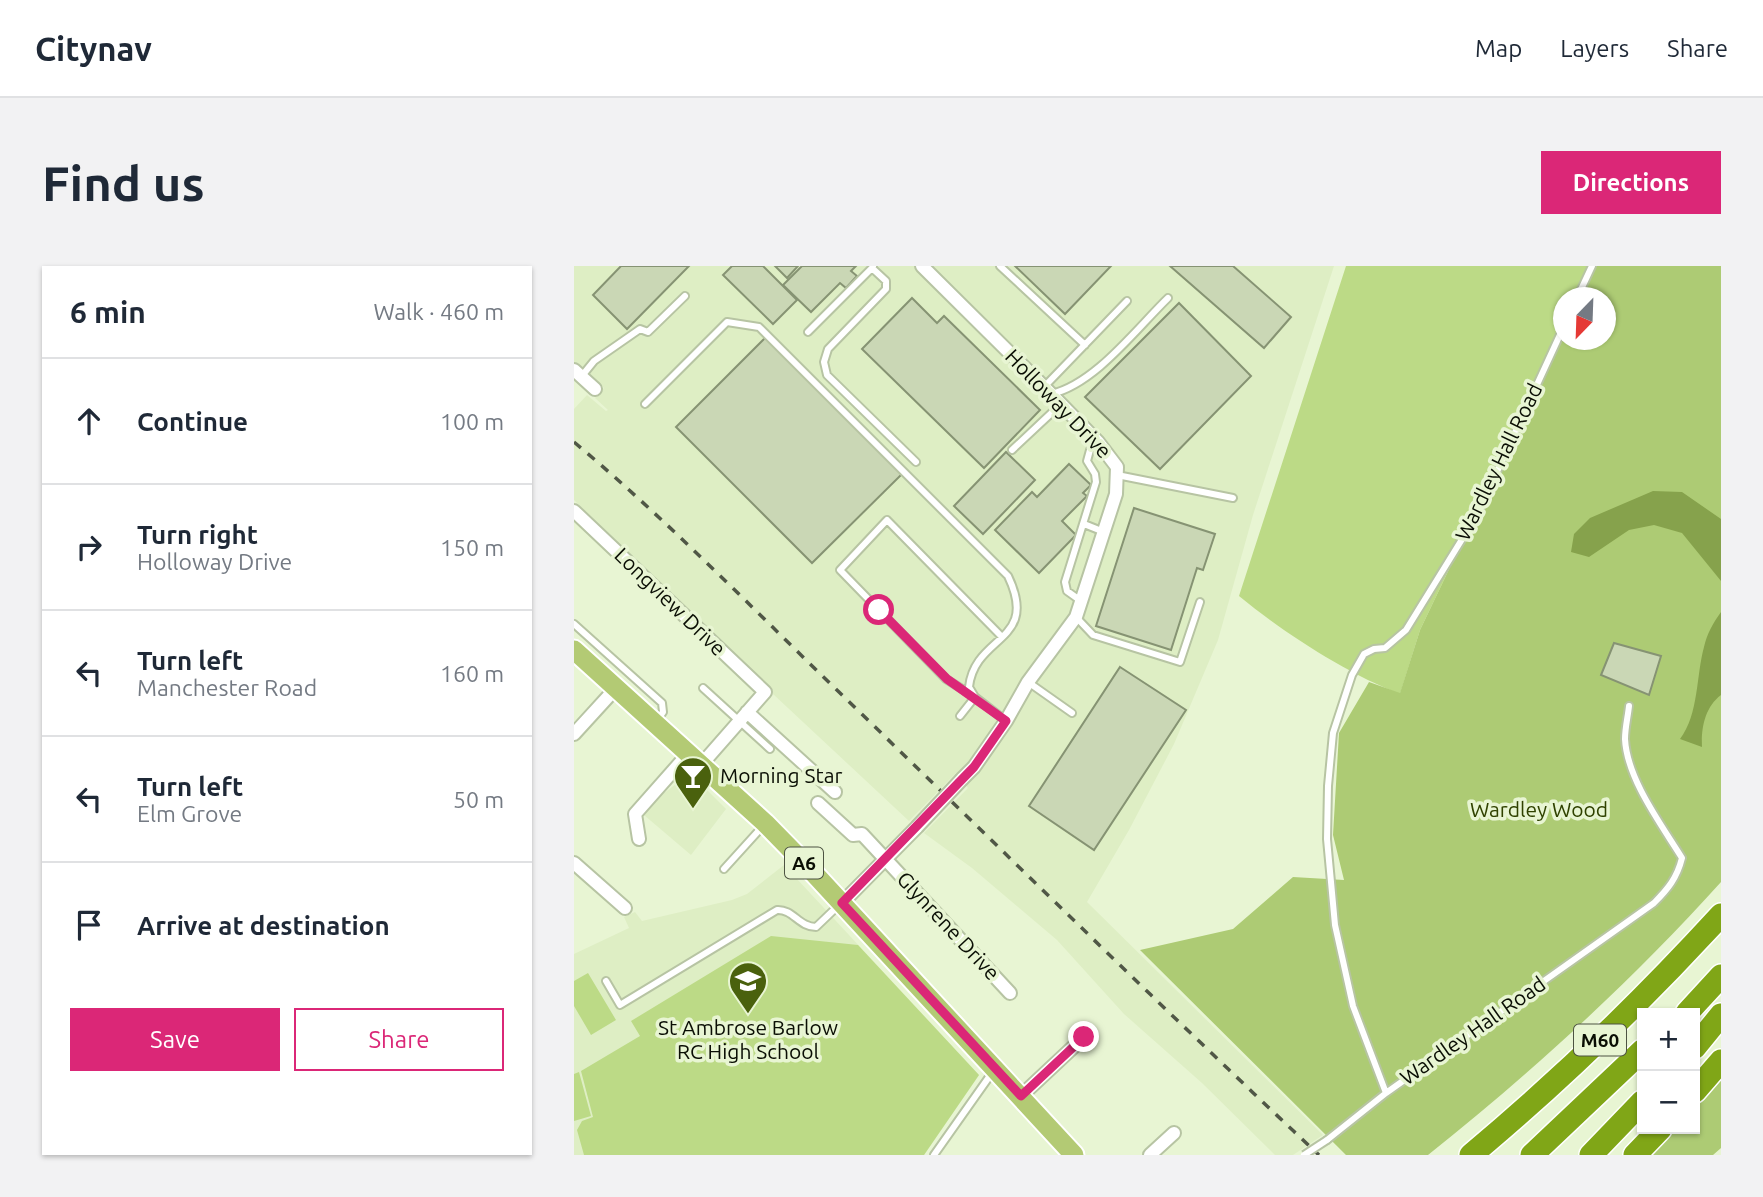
<!DOCTYPE html>
<meta charset="utf-8">
<style>
:root{--surface:#fff;--page:#f2f2f3;--text:#1f2937;--muted:#747a83;--line:#e0e1e3;--accent:#db2777}
body{margin:0;font-family:Ubuntu,sans-serif;background:var(--page);color:var(--text)}
.controls{position:absolute;right:21px;bottom:21px;display:grid;overflow:hidden;border-radius:0px;box-shadow:0 2px 5px #0004}
.controls button{width:63px;height:63px;display:grid;place-items:center;padding:0;border:0;border-bottom:2px solid var(--line);background:var(--surface);color:var(--text);font:35px sans-serif}
.compass{position:absolute;left:979px;top:21px;width:63px;height:63px;border-radius:50%;background:var(--surface);box-shadow:0 2px 5px #0004;rotate:203deg}
.stop{position:absolute;width:21px;height:21px;margin:-16px;border:5px solid #db2777;border-radius:50%;background:#fff}
.stop.end{background:#db2777;border-color:#fff;box-shadow:0 2px 7px #0008}
.list{margin:0;padding:0;list-style:none}
h2{display:flex;justify-content:space-between;align-items:center;height:91px;margin:0;padding:0 28px;font-size:30px}
h2 small{font-size:23px;font-weight:400;color:var(--muted)}
.list li{display:grid;grid-template-columns:46px 1fr auto;gap:21px;align-items:center;box-sizing:border-box;height:126px;padding:0 28px;border-top:2px solid var(--line)}
.list b{display:block;font-size:26px;white-space:nowrap}
.list p{margin:0;font-size:23px;white-space:nowrap;color:var(--muted)}
.list em{font-size:23px;font-style:normal;color:var(--muted)}
.actions{display:flex;gap:14px;padding:21px 28px}
.actions a{flex:1;padding:16px 0;border:2px solid var(--accent);border-radius:0px;text-align:center;font-size:24px;color:var(--accent)}
.actions .main{background:var(--accent);color:#fff}
.icon{flex:none;width:38px;height:38px;fill:none;stroke:currentColor;stroke-width:2;stroke-linecap:round;stroke-linejoin:round}
.map{position:relative;flex:none;width:1147px;height:889px;overflow:hidden;border-radius:0px}
header{display:flex;align-items:center;gap:42px;box-sizing:border-box;height:98px;padding:0 35px;background:var(--surface);border-bottom:2px solid var(--line)}
header strong{font-size:33px}
nav{display:flex;gap:38px;margin-inline-start:auto;font-size:24px}
.intro{display:flex;align-items:center;justify-content:space-between;box-sizing:border-box;height:168px;padding:0 42px}
h1{margin:0;font-size:49px}
.button{padding:18px 32px;border-radius:0px;background:var(--accent);color:#fff;font-size:24px;font-weight:700}
main{display:flex;gap:42px;padding:0 42px}
aside{flex:1;background:var(--surface);border-radius:0px;box-shadow:0 2px 5px #0004}
.map>svg:first-child{display:block}
</style>
<header>
<strong>Citynav</strong>
<nav><a>Map</a><a>Layers</a><a>Share</a></nav>
</header>
<div class="intro"><h1>Find us</h1><a class="button">Directions</a></div>
<main>
<aside>
<h2>6 min<small>Walk · 460 m</small></h2>
<ul class="list">
<li><svg class="icon" aria-label="ahead" viewBox="0 0 24 24"><path d="M12 20V5M6 11l6-6 6 6"/></svg><div><b>Continue</b></div><em>100 m</em></li>
<li><svg class="icon" aria-label="right" viewBox="0 0 24 24"><path d="M7 20v-9h11M14 6l5 5-5 5"/></svg><div><b>Turn right</b><p>Holloway Drive</p></div><em>150 m</em></li>
<li><svg class="icon" aria-label="left" viewBox="0 0 24 24"><path d="M17 20v-9H6M10 6l-5 5 5 5"/></svg><div><b>Turn left</b><p>Manchester Road</p></div><em>160 m</em></li>
<li><svg class="icon" aria-label="left" viewBox="0 0 24 24"><path d="M17 20v-9H6M10 6l-5 5 5 5"/></svg><div><b>Turn left</b><p>Elm Grove</p></div><em>50 m</em></li>
<li><svg class="icon" aria-label="arrive" viewBox="0 0 24 24"><path d="M6 21V4h12l-3 4 3 4H6"/></svg><div><b>Arrive at destination</b></div></li>
</ul>
<div class="actions"><a class="main">Save</a><a>Share</a></div>
</aside>
<div class="map">
<svg width="1147" height="889" viewBox="0 0 1147 889">
<rect width="100%" height="100%" fill="#e8f5d3"/>
<path fill="#deeec4" d="M 0,0 L 760,0 L 679,249 L 644,374 L 600,478 L 555,564 L 513,636 L 749,869 L 719,889 L 701,889 L 628,817 L 550,748 L 483,674 L 398,602 L 350,567 L 394,522 L 382,507 L 335,555 L 199,428 L 0,234 L 0,143 L 13,129 L 32,145 L 34,144 L 21,132 L 30,122 L 4,99 L 0,103 Z
M 112,503 L 152,543 L 117,589 L 70,549 L 81,534 L 102,518 Z
M 210,599 L 405,809 L 350,889 L 0,889 L 0,688 L 55,662 L 50,651 L 61,646 L 68,655 L 158,634 L 173,628 Z"/>
<path fill="#bcda86" d="M 772,0 L 1021,0 L 1005,31 L 990,32 L 989,65 L 846,364 L 826,428 C 772,407 710,367 665,330 Z
M 197,670 L 284,679 L 405,809 L 350,889 L 10,889 L 3,864 L 8,855 L 19,851 L 7,805 L 66,770 L 57,755 Z
M 14,707 L 42,754 L 17,769 L 0,740 L 0,715 Z
M 5,806 L 17,850 L 0,855 L 0,808 Z"/>
<path fill="#adcb74" d="M 1021,0 L 1147,0 L 1147,616 C 1058,715 958,806 854,889 L 772,889 L 566,684 L 659,663 L 719,611 L 770,614 L 759,569 L 765,467 L 795,416 L 826,427 L 846,364 L 989,65 L 990,74 L 1032,74 L 1032,32 L 1005,31 Z
M 1147,814 L 1147,882 L 1139,889 L 1076,889 L 1102,863 L 1121,863 L 1121,843 Z"/>
<path fill="#86a24c" d="M 1079,225 L 1108,226 L 1147,253 L 1147,315 L 1108,267 L 1080,259 L 1055,264 L 1015,291 L 997,286 L 1000,268 L 1016,252 Z
M 1147,346 L 1147,429 C 1131,441 1127,462 1128,481 L 1106,473 C 1125,448 1122,410 1130,381 C 1133,368 1139,357 1147,346 Z"/>
<path fill="#cad7b5" stroke="#869373" stroke-width="2" d="M 47,0 L 115,0 L 53,63 L 19,29 Z
M 158,0 L 189,0 L 223,34 L 199,58 L 149,9 Z
M 201,0 L 224,0 L 213,12 Z
M 228,0 L 282,0 L 277,5 L 283,10 L 272,22 L 266,17 L 237,46 L 209,19 Z
M 441,0 L 537,0 L 491,48 Z
M 596,0 L 659,0 L 717,51 L 690,82 Z
M 338,32 L 363,57 L 370,50 L 466,144 L 410,202 L 288,83 Z
M 605,37 L 677,110 L 586,203 L 511,131 Z
M 192,71 L 328,208 L 238,297 L 102,161 Z
M 432,186 L 461,214 L 409,268 L 380,240 Z
M 495,198 L 517,219 L 509,227 L 513,230 L 488,255 L 502,269 L 465,307 L 421,264 L 458,226 L 463,231 Z
M 560,242 L 641,268 L 629,304 L 623,302 L 597,384 L 522,360 Z
M 1040,377 L 1087,390 L 1075,429 L 1027,409 Z
M 546,401 L 612,444 L 520,584 L 455,540 Z"/>
<g fill="none" stroke-linecap="round" stroke-linejoin="round">
<defs>
<path id="service" d="M 299,0 L 298,2 L 312,15 L 312,23 L 254,83 L 250,96 L 253,109 L 342,196
M 426,0 L 511,79
M 1003,32 L 1018,0
M 234,66 L 298,2
M 7,111 L 20,95 L 66,63 L 74,66 L 111,30
M 470,121 L 553,35
M 477,128 C 521,118 562,63 594,32
M 71,138 L 153,56 L 185,61 L 434,310 C 466,377 401,368 395,421 L 401,431 L 432,455
M 438,184 L 487,138
M 543,209 L 659,232
M 510,258 L 530,266
M 507,335 L 493,325 L 491,316 L 522,216 L 521,208 L 513,195 L 516,184 L 524,176
M 502,351 L 519,369 L 606,396 L 626,336
M 0,358 L 88,437 L 89,446 L 82,456
M 454,416 L 498,447
M 129,422 L 196,483
M 386,450 L 401,431 L 372,413 L 266,304 L 313,254 L 428,371
M 150,603 L 189,560
M 32,715 L 46,739 L 203,644 C 219,643 225,661 242,661 L 266,638
M 812,827 L 779,740 L 761,659 L 753,573 L 754,520 L 759,467 L 778,409 L 790,388 L 800,383 L 811,382 L 832,364 L 903,249 L 990,60
M 753,874 L 812,827 L 1080,637 C 1094,623 1103,612 1108,592 C 1087,558 1053,513 1051,473 C 1051,462 1054,450 1055,440
M 360,889 L 420,804"/>
<path id="minor" d="M 348,0 L 477,128 L 524,176 L 543,201 L 542,228 L 502,351 L 454,416 L 432,455 L 400,501 L 388,513
M 0,104 L 21,123
M 0,245 L 191,426 L 127,499
M 173,446 L 261,526
M 0,468 L 42,422
M 244,537 L 279,569 L 288,568 L 436,727
M 65,573 L 61,548 L 114,488
M 0,597 L 51,642
M 268,637 L 343,561
M 447,830 L 510,771
M 576,889 L 600,867"/>
<path id="primary" d="M 0,384 L 191,557 L 236,603 L 500,889"/>
<path id="motorway" d="M 1113,747 L 1147,710
M 1121,781 L 1147,749
M 1121,825 L 1147,795
M 897,889 C 986,815 1069,734 1147,649
M 958,889 L 1068,785
M 1017,889 L 1068,836
M 1061,889 L 1086,863"/>
</defs>
<use href="#service" stroke="#b7c4a3" stroke-width="10"/>
<use href="#minor" stroke="#b7c4a3" stroke-width="16"/>
<use href="#primary" stroke="#fff" stroke-width="23"/>
<use href="#motorway" stroke="#fff" stroke-width="26"/>
<use href="#service" stroke="#fff" stroke-width="6"/>
<use href="#minor" stroke="#fff" stroke-width="12"/>
<use href="#primary" stroke="#b3ca74" stroke-width="19"/>
<use href="#motorway" stroke="#80a617" stroke-width="23"/>
<path stroke="#505746" stroke-width="3.5" stroke-dasharray="9 9" stroke-linecap="butt" d="M 0,176 C 93,254 178,342 265,426 C 425,581 583,737 745,889"/>
<defs>
<path id="service-bridge" d="M 730,889 L 753,874"/>
<path id="minor-bridge" d="M 343,561 L 388,513"/>
</defs>
<use href="#service-bridge" stroke="#b7c4a3" stroke-width="10" stroke-linecap="butt"/>
<use href="#minor-bridge" stroke="#b7c4a3" stroke-width="16" stroke-linecap="butt"/>
<use href="#service-bridge" stroke="#fff" stroke-width="6"/>
<use href="#minor-bridge" stroke="#fff" stroke-width="12"/>
</g>
<g fill="none" stroke-linecap="round" stroke-linejoin="round">
<path stroke="#db2777" stroke-width="9" d="M 305,344 L 373,413 L 432,455 L 400,501 L 268,637 L 447,830 L 510,771"/>
</g>
<defs>
<symbol id="bar-pin" viewBox="-11 -11 22 30"><path d="M0 17L-7.5 6A9.5 9.5 0 1 1 7.5 6Z" fill="#4a610d" stroke="#e8f5d3"/><path d="M-6-5H6L.8 .8V4.5H3.5V6h-7V4.5H-.8V.8Z" fill="#fff"/></symbol>
<symbol id="school-pin" viewBox="-11 -11 22 30"><path d="M0 17L-7.5 6A9.5 9.5 0 1 1 7.5 6Z" fill="#4a610d" stroke="#e8f5d3"/><path d="M0-5L7-2L0 1L-7-2ZM-4 1L0 2.5L4 1V4Q0 6-4 4Z" fill="#fff"/></symbol>
</defs>
<g fill-rule="evenodd">
<use href="#bar-pin" x="97" y="488" width="44" height="60"/>
<use href="#school-pin" x="152" y="693" width="44" height="60"/>
</g>
<g text-anchor="middle" stroke-width="7" stroke-linejoin="round" paint-order="stroke">
<g fill="#e8f5d3" stroke="#4d5342" stroke-width="2">
<rect x="211" y="581.5" width="38" height="31" rx="5"/>
<rect x="1000" y="758.5" width="52" height="31" rx="5"/>
</g>
<g font-size="19" font-weight="bold" fill="#0a0e04">
<text x="230" y="604">A6</text>
<text x="1026" y="781">M60</text>
</g>
<g font-size="21" fill="#0a0e04" stroke="#e8f5d3">
<text transform="translate(484 138) rotate(46)" y="7">Holloway Drive</text>
<text transform="translate(925 196) rotate(-64)" y="7">Wardley Hall Road</text>
<text transform="translate(96 336) rotate(44)" y="7">Longview Drive</text>
<text transform="translate(374 660) rotate(47)" y="7">Glynrene Drive</text>
<text transform="translate(899 765) rotate(-35)" y="7">Wardley Hall Road</text>
</g>
<g font-size="21" fill="#0a0e04" stroke="#e8f5d3" text-anchor="start">
<text x="146" y="517">Morning Star</text>
<text x="174" y="769" text-anchor="middle">St Ambrose Barlow<tspan x="174" dy="24">RC High School</tspan></text>
</g>
<g font-size="21" fill="#304200" stroke="#e8f5d3">
<text x="965" y="551">Wardley Wood</text>
</g>
</g>
</svg>
<div class="controls">
<button>+</button>
<button>−</button>
</div>
<svg class="compass" viewBox="-18 -18 36 36"><path d="M0-13l5 13h-10z" fill="#e53935"/><path d="M0 13l5-13h-10z" fill="#747a83"/></svg>
<div class="stop" style="left:305px;top:344px"></div>
<div class="stop end" style="left:510px;top:771px"></div>
</div>
</main>
